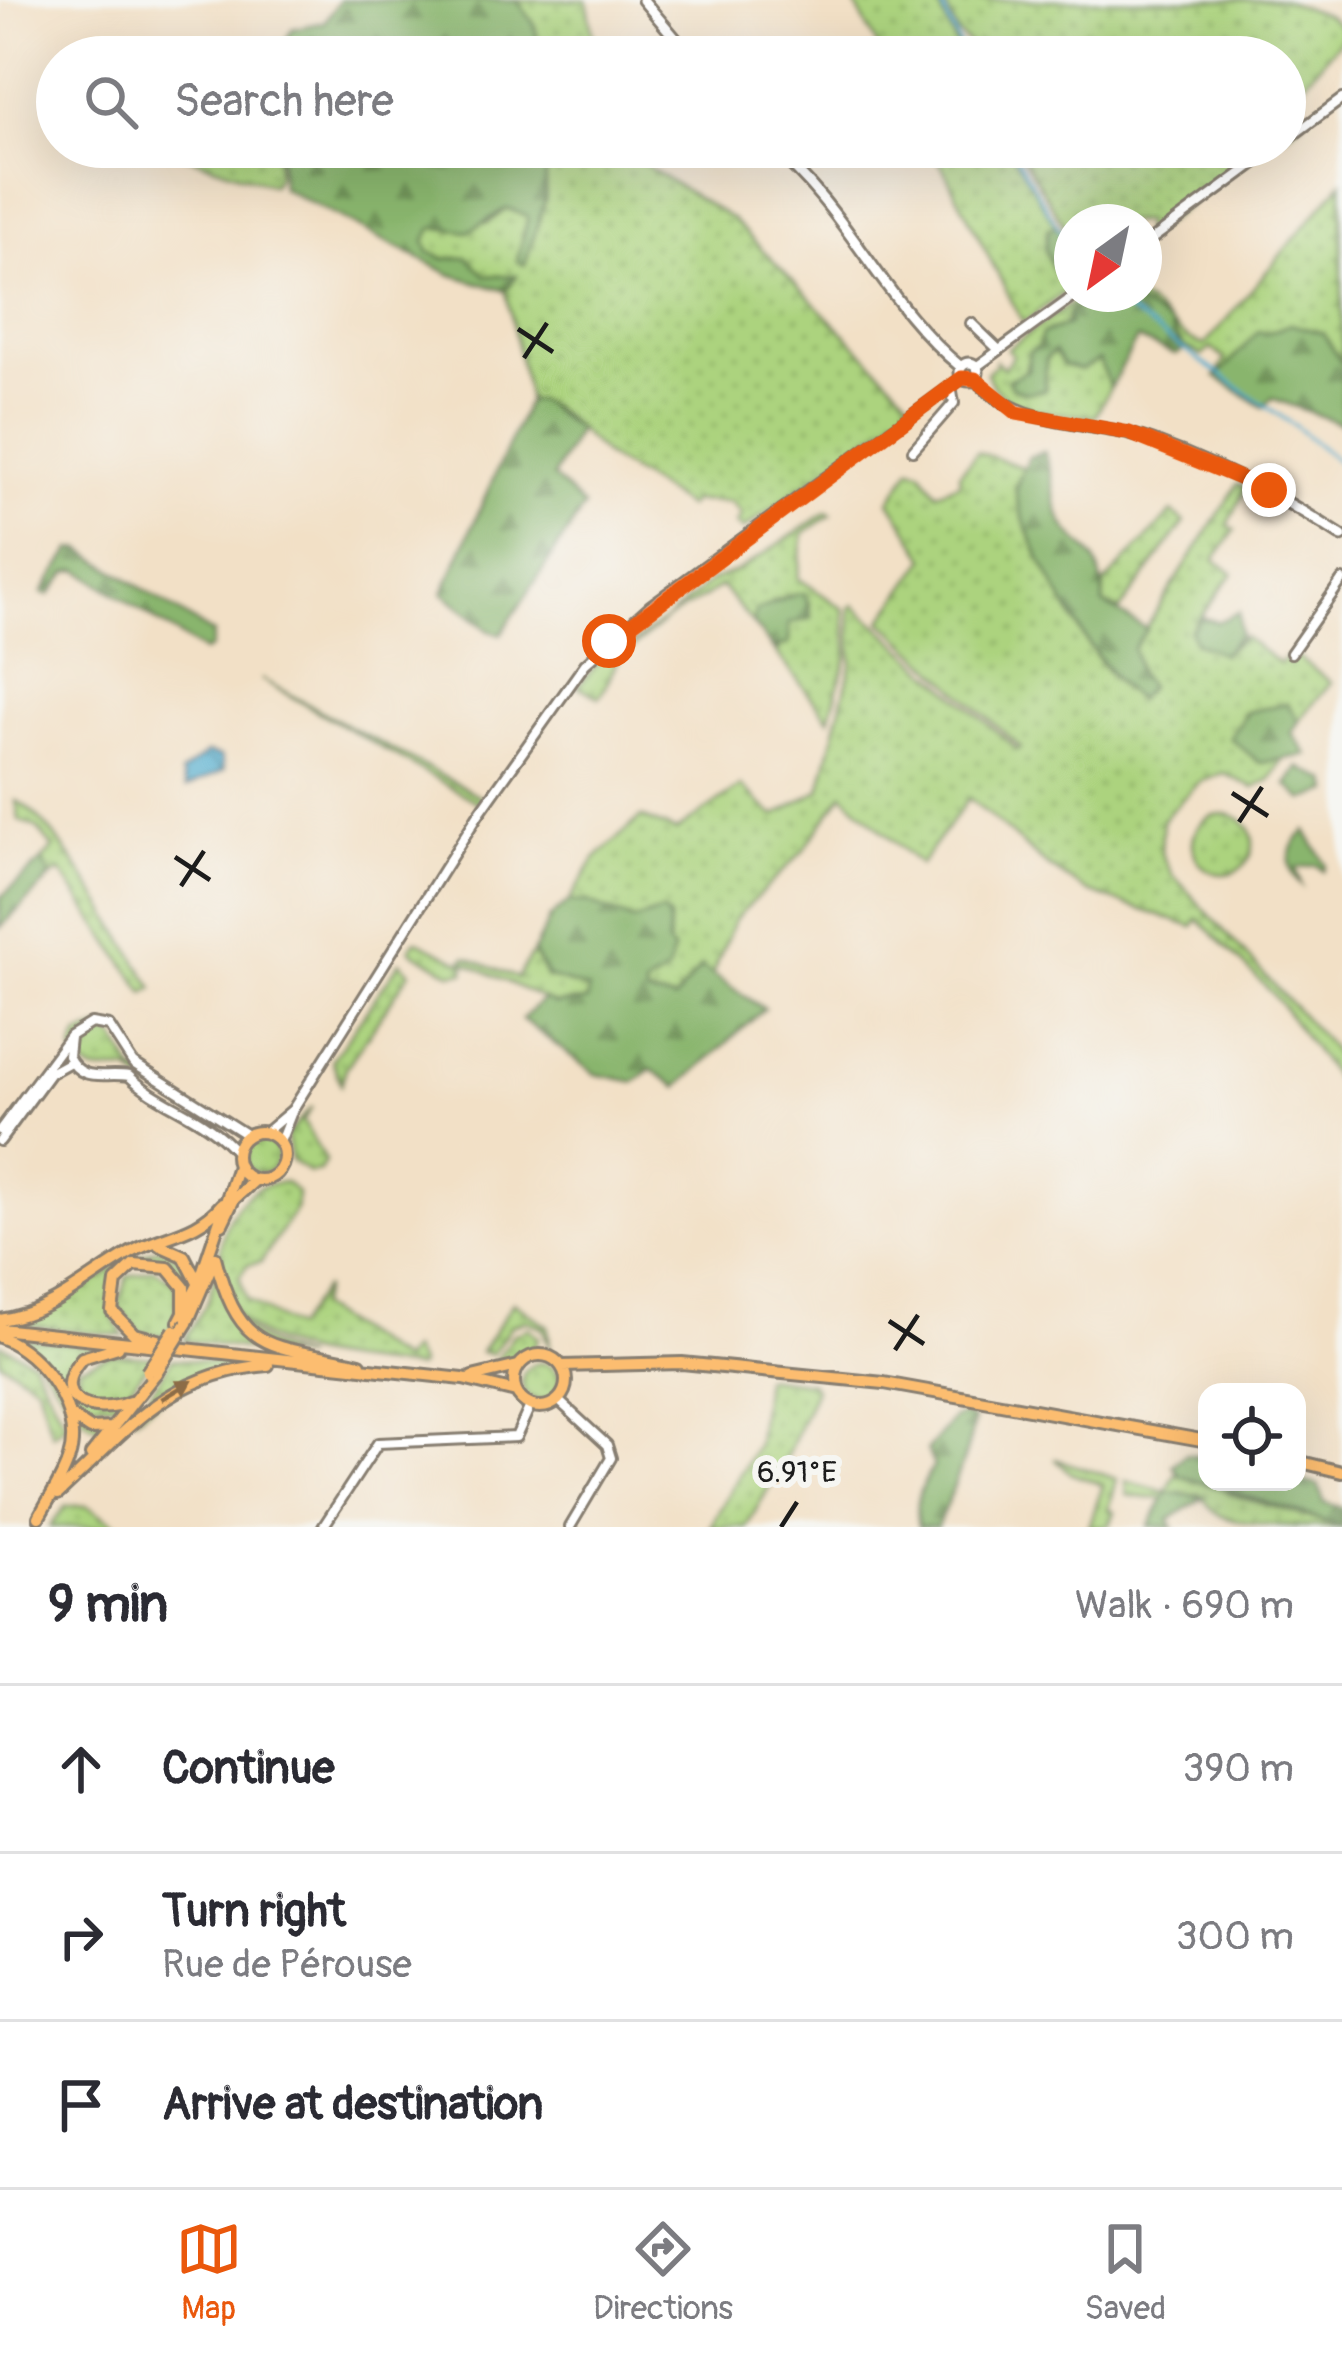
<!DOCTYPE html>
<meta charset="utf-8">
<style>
:root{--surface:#fff;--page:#f2f2f3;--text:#2b2b33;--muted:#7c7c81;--line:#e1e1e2;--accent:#ea580c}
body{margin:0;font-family:Pangolin,sans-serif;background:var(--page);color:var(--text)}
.controls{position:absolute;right:36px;bottom:36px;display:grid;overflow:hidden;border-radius:24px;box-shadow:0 12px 48px #0002}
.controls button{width:108px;height:108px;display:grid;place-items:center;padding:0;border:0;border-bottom:3px solid var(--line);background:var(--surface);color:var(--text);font:60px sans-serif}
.compass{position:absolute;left:1054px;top:204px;width:108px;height:108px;border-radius:50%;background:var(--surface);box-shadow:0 12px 48px #0002;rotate:213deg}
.stop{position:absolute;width:36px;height:36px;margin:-27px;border:9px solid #ea580c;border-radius:50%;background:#fff}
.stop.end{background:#ea580c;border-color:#fff;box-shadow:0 3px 12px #0008}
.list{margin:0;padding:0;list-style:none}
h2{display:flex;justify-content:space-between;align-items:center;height:156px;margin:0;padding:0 48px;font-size:51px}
h2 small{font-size:39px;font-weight:400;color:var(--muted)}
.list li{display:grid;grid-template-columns:78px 1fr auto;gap:36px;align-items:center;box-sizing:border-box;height:168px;padding:0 48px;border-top:3px solid var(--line)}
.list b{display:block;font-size:45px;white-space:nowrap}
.list p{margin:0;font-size:39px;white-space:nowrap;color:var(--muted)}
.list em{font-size:39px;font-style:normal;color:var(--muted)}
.icon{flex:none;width:66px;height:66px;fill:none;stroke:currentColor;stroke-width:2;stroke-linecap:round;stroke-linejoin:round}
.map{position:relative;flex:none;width:1342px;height:1527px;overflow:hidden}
.search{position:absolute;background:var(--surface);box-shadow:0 12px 48px #0002;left:36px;right:36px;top:36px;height:132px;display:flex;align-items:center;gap:30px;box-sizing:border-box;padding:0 42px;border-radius:66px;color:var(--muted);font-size:45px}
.sheet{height:660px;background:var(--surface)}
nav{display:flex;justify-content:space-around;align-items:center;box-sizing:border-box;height:168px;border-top:3px solid var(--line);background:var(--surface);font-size:33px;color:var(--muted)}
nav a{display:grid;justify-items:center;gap:6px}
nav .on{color:var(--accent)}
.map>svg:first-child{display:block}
</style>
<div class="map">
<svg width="1342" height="1527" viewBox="0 0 1342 1527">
<defs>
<pattern id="grass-dots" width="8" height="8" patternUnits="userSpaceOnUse" patternTransform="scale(3)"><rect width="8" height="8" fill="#acd37e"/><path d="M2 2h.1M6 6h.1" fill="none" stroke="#93b56c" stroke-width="1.8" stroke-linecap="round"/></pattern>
<pattern id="forest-firs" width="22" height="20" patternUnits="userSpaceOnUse" patternTransform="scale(3)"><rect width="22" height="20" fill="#89b56d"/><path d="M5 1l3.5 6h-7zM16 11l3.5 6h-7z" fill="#6f9259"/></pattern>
<pattern id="water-waves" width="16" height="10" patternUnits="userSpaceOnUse" patternTransform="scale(3)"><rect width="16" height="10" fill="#50acce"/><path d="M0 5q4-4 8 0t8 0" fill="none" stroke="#428ba6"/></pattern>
</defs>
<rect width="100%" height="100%" fill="#f6f6f2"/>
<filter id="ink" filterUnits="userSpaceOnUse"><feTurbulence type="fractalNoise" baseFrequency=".00833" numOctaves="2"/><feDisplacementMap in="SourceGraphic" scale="24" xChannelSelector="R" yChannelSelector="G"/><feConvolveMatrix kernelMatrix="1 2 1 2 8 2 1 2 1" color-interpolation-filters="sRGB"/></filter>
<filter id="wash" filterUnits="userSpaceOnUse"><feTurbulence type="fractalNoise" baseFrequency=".004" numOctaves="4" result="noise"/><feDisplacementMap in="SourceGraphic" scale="48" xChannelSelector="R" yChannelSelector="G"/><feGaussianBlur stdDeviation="2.7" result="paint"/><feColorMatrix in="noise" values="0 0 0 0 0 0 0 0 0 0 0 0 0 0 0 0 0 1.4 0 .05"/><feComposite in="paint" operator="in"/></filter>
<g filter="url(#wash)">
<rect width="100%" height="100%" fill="#f2e0c6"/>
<path fill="url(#grass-dots)" stroke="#64784d" stroke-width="3" d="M 517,0 L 587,0 L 597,57 L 542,57 L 534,24 Z
M 853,0 L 936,0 L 962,57 L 883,57 Z
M 943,0 L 1284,0 L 1328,16 L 1342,28 L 1342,38 L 1287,103 L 1303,121 L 1285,135 L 1285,57 L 969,57 L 969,44 L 958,34 Z
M 160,147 L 276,147 L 277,176 L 272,185 Z
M 546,147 L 627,147 L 651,169 L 732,219 L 914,404 L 743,530 L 736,524 L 741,514 L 730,502 L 692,501 L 687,507 C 662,490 637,475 612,460 C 585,442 563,402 528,400 L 506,291 L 516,276 L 486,276 L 429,252 L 424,241 L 432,227 L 488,223 L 507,208 L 529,217 L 517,261 L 545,200 Z
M 932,147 L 1008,147 L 1056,226 L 1048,229 C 1041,258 1062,273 1072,287 L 1023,323 Z
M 1016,147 L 1270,147 L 1251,156 L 1144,239 L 1144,222 L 1072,222 L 1072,238 Z
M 1342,182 L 1342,364 C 1298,298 1264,350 1217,375 L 1225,359 L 1211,348 L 1202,356 L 1183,346 L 1170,324 L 1121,294 C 1155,295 1174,340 1205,345 Z
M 1079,298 L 1084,306 L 1029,356 L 1024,376 L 1009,380 L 1020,390 L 1045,390 L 1046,358 L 1055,351 L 1081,370 L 1099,360 L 1110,388 L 1095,417 C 1058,413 1002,414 986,373 L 997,363 L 994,359 L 1004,368 L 1013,355 L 1007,349 Z
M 977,452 L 1025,468 L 1015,487 C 1027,536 1093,675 1137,699 L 1133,648 L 1238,484 L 1246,488 L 1228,525 L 1235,530 L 1215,560 L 1233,573 L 1190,631 L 1222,654 L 1244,637 L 1280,664 L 1286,657 L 1298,658 L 1331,682 L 1299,721 L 1287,703 L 1246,712 L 1230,738 L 1273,761 L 1284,757 L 1271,779 L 1254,788 L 1223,773 L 1200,782 L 1163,819 L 1161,853 L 1172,874 L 1327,1043 L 1342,1065 L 1342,1088 L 1273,994 L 1198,919 L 1193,927 L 1088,892 L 1045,864 L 969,798 L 920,865 L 843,794 L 803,851 L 735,919 L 712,975 L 700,968 L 674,1000 L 647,995 L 644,987 L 666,964 L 669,917 L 662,912 L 633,921 L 587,902 L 569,902 L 595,859 L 641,817 L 676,831 L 741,786 L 775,816 L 820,790 L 852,662 L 850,608 L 854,605 L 1018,750 L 1021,748 L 882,621 L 926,558 L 890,501 L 911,468 L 921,470 L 937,493 L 960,482 L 959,474 Z
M 827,512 L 831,515 L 804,533 L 798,578 L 844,609 L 848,654 L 829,719 L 773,649 L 779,651 L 789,624 L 811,618 L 809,602 L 796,594 L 773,601 L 753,624 L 721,586 C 689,609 640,627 616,664 C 609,675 608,687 599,697 L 578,686 L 608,652 L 615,663 L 711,581 L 740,570 Z
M 1172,512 L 1185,522 L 1120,610 L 1103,604 L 1104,584 Z
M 261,679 L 483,798 L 480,804 L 278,689 Z
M 16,801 C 56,817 126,946 154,988 L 145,993 L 60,871 L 51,877 L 42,861 L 53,848 L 37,828 L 19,820 Z
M1193 844a30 30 0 1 1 60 0a30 30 0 1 1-60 0Z
M 416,940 L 461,962 L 466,957 L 517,978 L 533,952 L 547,977 L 589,989 L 587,1001 L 554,1004 L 465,962 L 465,972 L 451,973 L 413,952 L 410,948 Z
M 400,962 L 410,972 L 346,1068 L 341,1084 L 332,1060 Z
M 102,1028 L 116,1039 L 134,1072 L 152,1075 L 156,1082 L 152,1090 L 129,1071 L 94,1072 L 77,1063 L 73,1049 L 79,1035 Z
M 312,1107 L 303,1121 L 325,1161 L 320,1171 L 309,1173 L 291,1160 L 286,1136 Z
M243 1156a17 17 0 1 1 34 0a17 17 0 1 1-34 0Z
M 285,1182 L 297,1193 L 296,1209 L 261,1262 L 247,1265 L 239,1277 L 247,1300 L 295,1328 L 324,1287 L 318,1307 L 401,1361 L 411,1350 L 420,1365 L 416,1368 C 366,1363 296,1360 253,1330 C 200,1292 211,1185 285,1182 Z
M 159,1248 L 186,1262 L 194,1282 L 190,1295 L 163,1263 L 140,1261 L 117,1274 L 112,1316 L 124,1336 L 14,1324 L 53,1309 L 124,1262 Z
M 154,1269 L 175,1283 C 180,1305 178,1318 164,1336 L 140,1332 L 118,1306 L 128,1276 Z
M 216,1271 C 230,1324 251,1343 304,1358 L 184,1340 L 208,1301 Z
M 513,1302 L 548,1326 L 550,1350 L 543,1328 L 526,1320 L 511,1326 L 492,1354 L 481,1352 Z
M 528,1328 L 538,1337 L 533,1351 L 504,1368 L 493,1365 L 513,1335 Z
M 27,1338 L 96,1347 L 76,1359 L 72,1401 L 90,1414 L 111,1416 L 98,1427 C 61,1409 51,1366 19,1339 Z
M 0,1344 L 32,1360 L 66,1424 L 52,1434 L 37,1385 L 0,1361 Z
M 112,1354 L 153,1357 L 118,1403 L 87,1403 L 76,1389 L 80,1366 Z
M 172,1359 L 237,1364 L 186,1380 L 134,1419 Z
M522 1382a19 19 0 1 1 38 0a19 19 0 1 1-38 0Z
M 764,1377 L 811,1383 L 815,1389 L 786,1458 L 746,1527 L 710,1527 L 757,1444 Z
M 1055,1459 L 1117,1479 L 1109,1510 L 1115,1512 L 1110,1525 L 1089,1527 L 1103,1485 L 1072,1474 Z
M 1176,1474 L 1221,1485 L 1227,1493 L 1342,1527 C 1309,1527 1241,1526 1219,1515 C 1212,1511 1205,1499 1199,1494 C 1175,1500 1152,1500 1127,1495 L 1126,1481 L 1166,1492 Z
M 66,1506 L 87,1506 L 121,1527 L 50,1527 Z"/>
<path fill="url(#forest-firs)" stroke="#526844" stroke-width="3" d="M 340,0 L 517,0 L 534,24 L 542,57 L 283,57 L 280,50 L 292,29 L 324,22 Z
M 279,147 L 546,147 L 545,200 L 525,265 L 517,261 L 528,217 L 507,208 L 468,232 L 433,227 L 425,241 L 429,252 L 444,259 L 467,257 L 486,276 L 517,275 L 506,291 L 452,275 L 282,188 Z
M 1056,226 L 1072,238 L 1072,281 L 1056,276 L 1045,249 L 1048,229 Z
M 1084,294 L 1122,295 L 1170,324 L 1182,351 L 1176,355 L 1137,339 L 1110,388 L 1099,360 L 1081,370 L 1063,365 L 1054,351 L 1046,358 L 1045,390 L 1025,393 L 1011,387 L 1008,380 L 1028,370 L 1029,352 L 1039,346 L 1042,334 L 1069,324 L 1067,316 L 1071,309 L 1082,309 Z
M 1290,324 L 1323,333 L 1342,364 L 1342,424 L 1272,398 L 1263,407 L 1216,377 C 1231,364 1242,347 1259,331 L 1265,334 Z
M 528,400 L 539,401 L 578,430 L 553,477 L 584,507 L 501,634 L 489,631 L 443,593 Z
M 1043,451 C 1053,470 1052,492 1059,514 C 1071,550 1105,542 1103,604 L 1147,629 L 1133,648 L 1139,674 L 1149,687 L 1137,699 C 1103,681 1018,531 1016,491 C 1016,480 1025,468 1029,457 Z
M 81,549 L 213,634 L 211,648 L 204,652 L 79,570 L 68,572 L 49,595 L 42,593 L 72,550 Z
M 796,594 L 805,594 L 811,618 L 789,624 L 789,644 L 773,649 L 753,624 L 755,611 Z
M 1239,612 L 1240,636 L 1222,654 L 1195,642 L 1190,631 L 1201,617 L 1217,622 Z
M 1287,703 L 1299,721 L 1292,733 L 1308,755 L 1260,763 L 1230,738 L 1247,712 Z
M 1299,767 L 1328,781 L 1330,791 L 1304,800 L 1287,785 Z
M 1306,831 L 1326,864 L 1323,871 L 1317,865 L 1296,868 L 1301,885 C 1283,868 1288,845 1306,831 Z
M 42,861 L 51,877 L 0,928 L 0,898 Z
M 568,902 L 587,902 L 633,921 L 662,911 L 669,918 L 668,945 L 673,950 L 668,971 L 645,987 L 647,995 L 674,1000 L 701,967 L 764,1009 L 678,1087 L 651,1069 L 635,1082 L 595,1074 L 522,1019 L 543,999 L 554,1004 L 587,1001 L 588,989 L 547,977 L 533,952 L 550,918 Z
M 964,1415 L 974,1419 C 968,1457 951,1492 937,1527 L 918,1527 C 913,1502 919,1488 934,1466 L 927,1450 L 954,1418 Z
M 1186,1454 L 1207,1457 L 1207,1482 L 1297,1480 L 1318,1485 L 1324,1502 L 1342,1508 L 1342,1526 L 1180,1476 L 1173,1465 Z
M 1167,1492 L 1204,1497 L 1169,1520 L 1174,1527 L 1149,1527 Z"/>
<path fill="url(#water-waves)" stroke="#366475" stroke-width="3" d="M 207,753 L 221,757 L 224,770 L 186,788 L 181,773 Z"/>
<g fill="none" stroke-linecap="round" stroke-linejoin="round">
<path stroke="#50acce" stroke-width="3" d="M 939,0 L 965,57
M 1010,147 L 1072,250
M 1103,294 L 1295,426 L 1342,465"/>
</g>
</g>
<g filter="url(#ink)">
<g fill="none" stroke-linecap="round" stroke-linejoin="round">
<defs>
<path id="minor" d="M 1285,141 L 1342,99
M 1144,245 L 1277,147
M 971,323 L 999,350
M 976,367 L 1077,294
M 913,450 L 954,403 L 951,386
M 1291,653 L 1342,580
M 70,1037 L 68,1056 C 82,1084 103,1072 129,1076 C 161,1106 205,1115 236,1152
M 0,1130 L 70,1036 L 91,1023 L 109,1026 L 133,1063 L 247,1135
M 266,1132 L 292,1110
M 0,1141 L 50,1073 L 70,1062
M 280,1142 L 293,1109 L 478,815 L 585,664 L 650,606 L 962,378
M 558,1400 L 607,1445 L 611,1458 L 570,1527
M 323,1527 L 378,1443 L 516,1437 L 530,1406"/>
<path id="tertiary" d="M 643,0 L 691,57
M 771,147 C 848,209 885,306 961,367
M960 372a9 9 0 1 1 18 0a9 9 0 1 1-18 0Z
M 975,379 C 1023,432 1090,418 1153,441 C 1221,466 1281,496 1342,536"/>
<path id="primary" d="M236 1156a24 24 0 1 1 48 0a24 24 0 1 1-48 0Z
M 222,1224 L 234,1199 L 255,1180
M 159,1245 L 184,1256 L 198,1283
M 215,1257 C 241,1358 271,1343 360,1364
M 0,1320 C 54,1312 86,1278 132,1252 C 164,1234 196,1235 222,1204
M 179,1322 L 198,1285 L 238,1166
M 187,1323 L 214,1260
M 0,1329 L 463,1379 L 516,1392
M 0,1337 C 42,1353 84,1411 69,1458 C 63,1479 49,1498 39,1517
M 174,1344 L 134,1334 L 112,1311 L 116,1282 L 134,1265 L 168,1268 L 184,1287 L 184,1313
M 118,1347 L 82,1358 C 46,1398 91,1418 130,1402
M514 1381a26 26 0 1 1 52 0a26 26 0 1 1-52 0Z
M 562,1366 L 682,1363 L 884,1383 L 1207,1441
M 472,1377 L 518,1366
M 70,1416 L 90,1429 L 113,1428
M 91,1455 L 156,1373
M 1297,1461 L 1342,1472
M 58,1494 C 127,1430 167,1373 268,1365"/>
</defs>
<use href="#minor" stroke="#877e71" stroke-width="14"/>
<use href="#tertiary" stroke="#877e71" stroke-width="15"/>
<use href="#primary" stroke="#877e71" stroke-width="16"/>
<use href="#minor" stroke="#fff" stroke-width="8"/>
<use href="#tertiary" stroke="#fff" stroke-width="9"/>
<use href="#primary" stroke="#fcbd6f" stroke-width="10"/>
<defs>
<path id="primary-bridge" d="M 147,1372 L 174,1330
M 156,1373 L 187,1323"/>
</defs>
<use href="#primary-bridge" stroke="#877e71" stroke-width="16" stroke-linecap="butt"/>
<use href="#primary-bridge" stroke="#fcbd6f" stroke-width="10"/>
</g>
<defs><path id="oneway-solid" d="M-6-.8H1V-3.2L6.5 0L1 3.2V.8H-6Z" transform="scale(3)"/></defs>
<use fill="#8c6c46" href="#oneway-solid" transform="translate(177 1390) rotate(-31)"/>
</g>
<g fill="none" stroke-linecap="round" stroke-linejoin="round" filter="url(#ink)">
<path stroke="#ea580c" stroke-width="15" d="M 609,641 L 962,378 L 975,379 L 1017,413 L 1129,433 L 1269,490"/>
</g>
<path fill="none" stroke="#1c1c1c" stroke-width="4.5" d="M 518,329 L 553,352M 524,358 L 547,323M 1232,793 L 1268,816M 1239,822 L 1262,787M 175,857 L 210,880M 181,886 L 204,851M 889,1321 L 924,1344M 895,1350 L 918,1315M 781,1527 L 797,1502"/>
<g font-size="30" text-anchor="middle" fill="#1c1c1c" stroke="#f6f6f2" stroke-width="12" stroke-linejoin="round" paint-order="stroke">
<text x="797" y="1482">6.91°E</text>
</g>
</svg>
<div class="controls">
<button><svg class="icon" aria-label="locate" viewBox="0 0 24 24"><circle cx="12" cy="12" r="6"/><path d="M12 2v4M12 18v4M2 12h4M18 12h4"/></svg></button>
</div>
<svg class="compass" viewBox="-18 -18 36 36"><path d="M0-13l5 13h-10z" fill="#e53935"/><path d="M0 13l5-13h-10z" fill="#7c7c81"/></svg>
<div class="stop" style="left:609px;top:641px"></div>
<div class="stop end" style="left:1269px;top:490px"></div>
<div class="search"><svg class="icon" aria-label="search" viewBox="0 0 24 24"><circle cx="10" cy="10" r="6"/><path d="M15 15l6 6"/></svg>Search here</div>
</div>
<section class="sheet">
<h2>9 min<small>Walk · 690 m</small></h2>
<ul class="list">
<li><svg class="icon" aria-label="ahead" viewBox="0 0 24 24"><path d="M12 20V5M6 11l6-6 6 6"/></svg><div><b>Continue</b></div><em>390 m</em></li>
<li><svg class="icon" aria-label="right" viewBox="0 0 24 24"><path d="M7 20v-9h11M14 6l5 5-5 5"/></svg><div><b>Turn right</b><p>Rue de Pérouse</p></div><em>300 m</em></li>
<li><svg class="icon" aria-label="arrive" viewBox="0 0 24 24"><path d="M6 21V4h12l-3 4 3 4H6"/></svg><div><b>Arrive at destination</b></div></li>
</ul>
</section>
<nav>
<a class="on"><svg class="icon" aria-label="map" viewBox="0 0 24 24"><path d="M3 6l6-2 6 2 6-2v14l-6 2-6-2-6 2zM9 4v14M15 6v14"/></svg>Map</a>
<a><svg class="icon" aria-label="directions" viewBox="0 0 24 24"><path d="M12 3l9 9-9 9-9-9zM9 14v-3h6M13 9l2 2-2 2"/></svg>Directions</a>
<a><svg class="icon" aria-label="saved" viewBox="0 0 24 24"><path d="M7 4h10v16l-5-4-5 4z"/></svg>Saved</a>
</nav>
